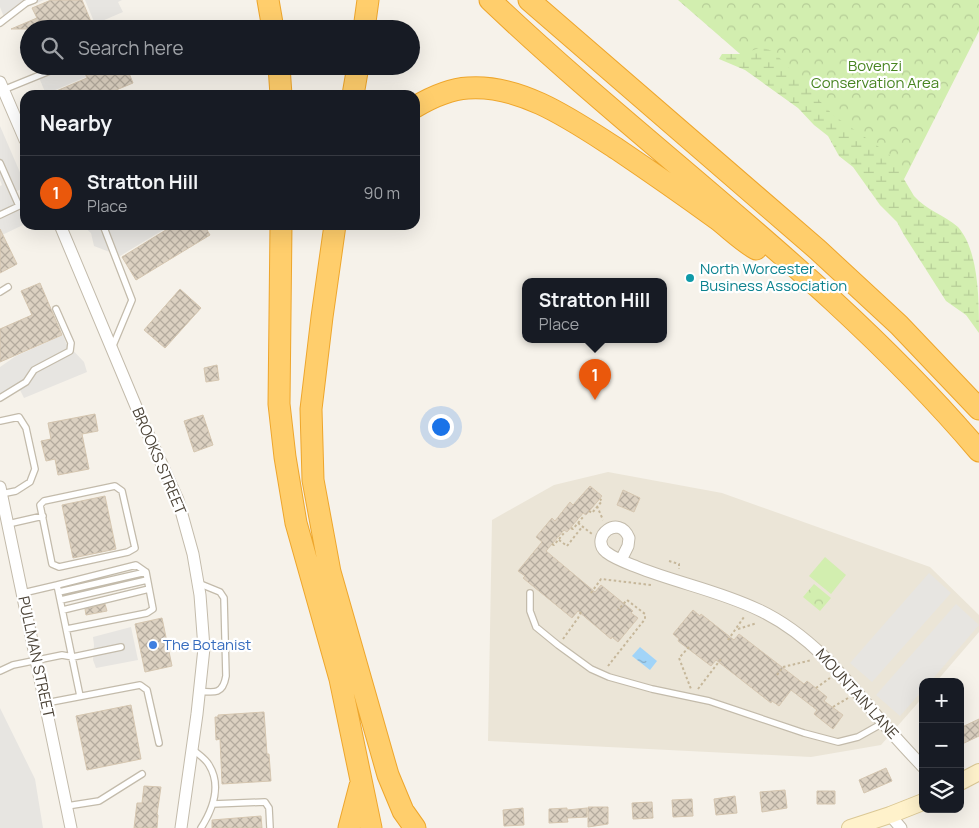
<!DOCTYPE html>
<meta charset="utf-8">
<style>
:root{--surface:#171b24;--page:#242831;--text:#f1f3f6;--muted:#9ea1a6;--line:#363941;--accent:#ea580c}
body{margin:0;font-family:Manrope,sans-serif;background:var(--page);color:var(--text)}
.controls{position:absolute;right:15px;bottom:15px;display:grid;overflow:hidden;border-radius:10px;box-shadow:0 5px 20px #0002}
.controls button{width:45px;height:45px;display:grid;place-items:center;padding:0;border:0;border-bottom:1px solid var(--line);background:var(--surface);color:var(--text);font:25px sans-serif}
.you{position:absolute;left:440px;top:426px;width:18px;height:18px;margin:-12px;border:4px solid #fff;border-radius:50%;background:#1a73e8;box-shadow:0 0 0 8px #1a73e833}
.badge{display:grid;place-items:center;width:32px;height:32px;border-radius:50%;background:var(--accent);color:#fff;font-size:16px;font-weight:700}
.pin{position:absolute;translate:-50% -41px;filter:drop-shadow(0 1px 2px #0008)}
.pin::after{content:'';position:absolute;top:26px;width:18px;height:15px;background:inherit;clip-path:polygon(0 0,100% 0,50% 100%)}
.popup{position:absolute;left:522px;top:278px;width:145px;height:65px;box-sizing:border-box;display:grid;place-content:center;border-radius:10px;background:var(--surface);filter:drop-shadow(0 1px 4px #0005);font-size:16px;white-space:nowrap;color:var(--muted)}
.popup b{font-size:19px;color:var(--text)}
.popup::after{content:'';position:absolute;left:50%;top:100%;margin-left:-10px;border:10px solid transparent;border-top-color:var(--surface)}
.list{margin:0;padding:0;list-style:none}
h2{display:flex;justify-content:space-between;align-items:center;height:65px;margin:0;padding:0 20px;font-size:21px}
h2 small{font-size:16px;font-weight:400;color:var(--muted)}
.list li{display:grid;grid-template-columns:32px 1fr auto;gap:15px;align-items:center;box-sizing:border-box;height:75px;padding:0 20px;border-top:1px solid var(--line)}
.list b{display:block;font-size:19px;white-space:nowrap}
.list p{margin:0;font-size:16px;white-space:nowrap;color:var(--muted)}
.list em{font-size:16px;font-style:normal;color:var(--muted)}
.icon{flex:none;width:28px;height:28px;fill:none;stroke:currentColor;stroke-width:2;stroke-linecap:round;stroke-linejoin:round}
.map{position:relative;flex:none;width:979px;height:828px;overflow:hidden}
.search{position:absolute;background:var(--surface);box-shadow:0 5px 20px #0002;left:20px;top:20px;width:400px;height:55px;display:flex;align-items:center;gap:12px;box-sizing:border-box;padding:0 18px;border-radius:28px;color:var(--muted);font-size:19px}
.panel{position:absolute;background:var(--surface);box-shadow:0 5px 20px #0002;left:20px;top:90px;width:400px;height:140px;border-radius:15px}
.map>svg:first-child{display:block}
</style>
<div class="map">
<svg width="979" height="828" viewBox="0 0 979 828">
<defs>
<pattern id="forest-crowns" width="20" height="18" patternUnits="userSpaceOnUse" patternTransform="scale(1.25)"><rect width="20" height="18" fill="#d2eeaf"/><path d="M2 6a3 3 0 1 1 6 0M12 15a3 3 0 1 1 6 0" fill="none" stroke="#b6cd97"/></pattern>
<pattern id="wetland-marsh" width="20" height="14" patternUnits="userSpaceOnUse" patternTransform="scale(1.25)"><rect width="20" height="14" fill="#d2eeaf"/><path d="M1 5h8M5 5V1M11 12h8M15 12V8" fill="none" stroke="#b6cd97"/></pattern>
<pattern id="water-ripples" width="26" height="14" patternUnits="userSpaceOnUse" patternTransform="scale(1.25)"><rect width="26" height="14" fill="#a1d4f8"/><path d="M2 4q2-2 4 0t4 0M15 11q2-2 4 0t4 0" fill="none" stroke="#85aeca"/></pattern>
<pattern id="building-cross-hatch" width="8" height="8" patternUnits="userSpaceOnUse" patternTransform="scale(1.25)"><rect width="8" height="8" fill="#dcd1c1"/><path d="M0 0l8 8M0 8l8-8" fill="none" stroke="#b4ab9e"/></pattern>
</defs>
<rect width="100%" height="100%" fill="#f6f2ea"/>
<path fill="#ebe5d7" d="M 608,472 L 722,493 L 930,567 L 979,615 L 979,632 L 936,682 L 923,682 L 923,697 L 881,745 L 811,757 L 488,741 L 492,520 L 554,485 Z"/>
<path fill="#d2eeaf" d="M 825,557 L 846,575 L 831,594 L 809,576 Z"/>
<path fill="url(#forest-crowns)" d="M 678,0 L 979,0 L 979,31 L 894,199 L 845,145 Z
M 814,584 L 831,598 L 820,611 L 803,597 Z"/>
<path fill="url(#wetland-marsh)" d="M 762,47 L 774,52 L 833,115 L 889,154 L 914,196 C 926,210 944,215 958,227 C 979,251 979,300 979,333 L 966,315 L 946,301 L 904,235 L 897,222 L 880,205 L 853,167 L 839,156 L 828,136 L 814,125 L 798,108 L 745,70 L 719,59 L 722,54 L 742,54 Z"/>
<path fill="#e7e5e1" d="M 0,0 L 44,0 L 4,17 L 0,7 Z
M 85,0 L 122,0 L 118,2 L 123,12 L 95,24 Z
M 34,66 L 111,66 L 46,94 Z
M 0,126 L 25,184 L 25,188 L 14,192 L 18,202 L 25,205 L 25,224 L 0,236 L 0,186 L 2,185 L 0,180 Z
M 82,225 L 171,225 L 120,256 L 94,246 L 91,233 Z
M 63,335 L 66,343 L 84,362 L 87,372 L 24,398 L 20,390 L 0,395 L 0,367 L 16,356 Z
M 929,573 L 951,593 L 872,682 L 850,663 Z
M 956,604 L 979,625 L 930,682 L 923,682 L 923,690 L 900,716 L 876,695 Z
M 131,627 L 138,660 L 96,668 L 93,660 L 94,645 L 93,637 Z
M 0,708 L 35,779 L 43,828 L 0,828 Z"/>
<path fill="url(#water-ripples)" d="M 640,647 L 657,661 L 650,670 L 632,656 Z"/>
<path fill="url(#building-cross-hatch)" stroke="#d5c6b0" d="M 51,0 L 82,0 L 94,29 L 11,29 L 37,18 L 32,8 Z
M 82,66 L 105,66 L 107,70 L 116,66 L 126,66 L 133,83 L 104,95 L 47,95 L 87,78 Z
M 174,225 L 204,225 L 210,235 L 136,280 L 122,257 Z
M 0,229 L 17,264 L 0,273 Z
M 40,283 L 62,335 L 0,362 L 0,329 L 32,315 L 21,291 Z
M 180,289 L 201,308 L 165,348 L 144,330 Z
M 217,365 L 219,380 L 206,382 L 204,368 Z
M 95,414 L 98,431 L 82,434 L 89,469 L 58,475 L 55,459 L 46,461 L 41,441 L 51,439 L 48,423 Z
M 203,415 L 213,445 L 194,452 L 184,421 Z
M 590,486 L 602,496 L 586,515 L 583,513 L 567,532 L 564,530 L 546,551 L 595,592 L 601,585 L 633,611 L 631,613 L 638,618 L 618,642 L 612,637 L 611,639 L 578,611 L 572,618 L 523,578 L 525,576 L 518,571 L 542,542 L 536,537 L 552,518 L 555,521 L 570,502 L 573,505 Z
M 623,490 L 640,498 L 634,512 L 617,505 Z
M 105,496 L 116,549 L 73,558 L 62,505 Z
M 105,604 L 107,611 L 86,615 L 85,609 Z
M 693,610 L 700,616 L 701,614 L 734,640 L 739,634 L 804,684 L 807,681 L 827,697 L 824,701 L 843,715 L 833,729 L 814,714 L 817,710 L 791,690 L 779,706 L 772,701 L 771,703 L 716,660 L 711,666 L 678,641 L 679,639 L 673,634 Z
M 162,618 L 172,666 L 145,672 L 135,624 Z
M 131,705 L 141,759 L 87,770 L 76,716 Z
M 264,712 L 267,754 L 269,754 L 271,781 L 222,784 L 220,739 L 216,740 L 215,717 L 218,717 L 218,715 Z
M 979,719 L 979,736 L 960,745 L 960,728 Z
M 886,768 L 892,781 L 864,793 L 859,780 Z
M 144,786 L 161,787 L 157,814 L 158,815 L 157,828 L 134,828 L 137,803 L 142,803 Z
M 785,790 L 787,808 L 762,812 L 760,792 Z
M 817,791 L 835,791 L 835,804 L 817,804 Z
M 735,796 L 737,813 L 716,815 L 714,799 Z
M 692,799 L 693,816 L 673,817 L 672,800 Z
M 652,802 L 653,818 L 633,819 L 632,803 Z
M 588,807 L 608,807 L 608,824 L 588,827 Z
M 523,808 L 524,825 L 504,826 L 503,810 Z
M 567,808 L 567,810 L 587,808 L 587,817 L 567,818 L 568,822 L 549,823 L 549,809 Z
M 261,816 L 262,828 L 212,828 L 212,820 Z"/>
<g fill="none" stroke-linecap="round" stroke-linejoin="round">
<defs>
<path id="lane" d="M 0,23 L 26,3 L 34,0
M 3,90 L 62,66
M 0,163 L 19,206 L 0,215
M 103,225 L 132,300 L 112,348
M 0,292 L 8,287
M 0,398 L 26,382 L 34,370 L 70,351 L 71,343 L 56,309
M 0,421 L 19,417 L 26,428 L 35,469 L 30,482 L 16,491 L 1,494
M 115,486 L 122,491 L 135,548 L 128,552 L 59,567 L 52,564 L 40,505 L 44,501 Z
M 8,524 L 43,516
M 198,583 L 220,592 L 224,598 L 226,676 C 223,694 215,693 199,691
M 59,592 L 146,572
M 23,593 L 57,585
M 530,593 L 530,611 L 536,627 L 558,645 L 591,669 L 609,677 L 652,689 L 709,701 L 804,733 L 838,742 L 858,737 L 883,723
M 61,600 L 147,580
M 63,610 L 149,589
M 67,629 L 147,613 L 153,609 L 146,572 L 136,565 L 57,585 L 80,696
M 0,671 L 13,665 L 62,655 L 73,657 L 121,647
M 46,703 L 140,685 L 147,690 L 159,743
M 192,749 C 198,754 206,759 209,765 C 222,786 213,809 201,828
M 213,804 L 265,802 L 269,808 L 270,828
M 67,806 L 99,801 L 142,774"/>
<path id="street" d="M 0,82 L 25,140
M 60,225 L 140,416 L 178,500 L 193,554 L 200,595 L 204,648 L 197,714 L 181,828
M 0,487 L 71,828
M 621,560 L 628,546 L 629,538 C 619,513 589,537 606,552 C 615,559 627,563 637,567 C 677,583 720,591 759,610 C 808,633 843,675 877,716 C 891,733 907,750 923,767
M 890,815 L 901,828"/>
<path id="secondary" d="M 960,782 L 979,772
M 850,828 L 890,815 L 923,802"/>
<path id="highway" d="M 268,0 L 273,29
M 490,0 C 651,153 835,281 979,451
M 529,0 L 818,250 L 899,325 L 979,409
M 364,29 L 368,0
M 279,66 L 281,95
M 353,95 L 358,66
M 415,107 C 432,97 449,89 468,88 C 522,84 575,122 617,149 C 651,172 684,195 717,219 C 730,229 742,241 756,249
M 281,225 L 279,404 L 285,457 L 296,523 L 340,679 L 371,828
M 335,225 L 322,317 L 311,409 L 313,480 L 330,572 L 388,775 L 403,811 L 415,828
M 349,828 L 360,786"/>
</defs>
<use href="#lane" stroke="#c3bbab" stroke-width="8"/>
<use href="#street" stroke="#c3bbab" stroke-width="13"/>
<use href="#secondary" stroke="#dbc895" stroke-width="18"/>
<use href="#highway" stroke="#eea62c" stroke-width="23"/>
<path stroke="#c6b79a" stroke-width="2" stroke-dasharray="2.5 2.5" stroke-linecap="butt" d="M 597,506 L 603,520
M 589,511 L 592,513 L 602,501 L 600,499
M 578,523 L 592,534
M 571,528 L 573,529 L 583,517 L 581,516
M 559,540 L 567,546 L 582,527
M 552,544 L 554,545 L 564,533 L 562,532
M 669,561 L 679,564 L 679,569
M 591,593 L 601,579 L 651,585
M 738,629 L 757,623
M 563,639 L 578,618 L 582,610
M 728,640 L 744,617
M 689,647 L 679,658 L 691,689
M 608,666 L 645,619 L 645,614 L 627,600 L 618,610
M 777,675 L 783,667 L 812,660
M 816,688 L 830,678
M 698,689 L 721,659
M 833,707 L 848,698"/>
<use href="#lane" stroke="#fff" stroke-width="5.5"/>
<use href="#street" stroke="#fff" stroke-width="11"/>
<use href="#secondary" stroke="#fff2cb" stroke-width="16"/>
<use href="#highway" stroke="#ffce6c" stroke-width="21"/>
</g>
<circle fill="#0f9aa8" stroke="#fff" stroke-width="2" cx="690" cy="278" r="5"/>
<circle fill="#3f7fe0" stroke="#fff" stroke-width="2" cx="153" cy="645" r="5"/>
<g text-anchor="middle" stroke-width="4.5" stroke-linejoin="round" paint-order="stroke">
<g font-size="15" fill="#488522" stroke="#fff">
<text x="875" y="71">Bovenzi<tspan x="875" dy="17">Conservation Area</tspan></text>
</g>
<g font-size="15" fill="#0d838f" stroke="#fff" text-anchor="start">
<text x="700" y="274">North Worcester<tspan x="700" dy="17">Business Association</tspan></text>
</g>
<g font-size="15" fill="#4b4337" stroke="#fff">
<text transform="translate(159 461) rotate(67)" y="5">BROOKS STREET</text>
<text transform="translate(36 657) rotate(78)" y="5">PULLMAN STREET</text>
<text transform="translate(857 694) rotate(48)" y="5">MOUNTAIN LANE</text>
</g>
<g font-size="15" fill="#366cbe" stroke="#fff" text-anchor="start">
<text x="163" y="650">The Botanist</text>
</g>
</g>
</svg>
<div class="controls">
<button>+</button>
<button>−</button>
<button><svg class="icon" aria-label="layers" viewBox="0 0 24 24"><path d="M12 4l9 5-9 5-9-5zM3 14l9 5 9-5"/></svg></button>
</div>
<div class="you"></div>
<div class="pin badge" style="left:595px;top:400px">1</div>
<div class="popup"><b>Stratton Hill</b>Place</div>
<div class="search"><svg class="icon" aria-label="search" viewBox="0 0 24 24"><circle cx="10" cy="10" r="6"/><path d="M15 15l6 6"/></svg>Search here</div>
<section class="panel">
<h2>Nearby<small></small></h2>
<ul class="list">
<li><span class="badge">1</span><div><b>Stratton Hill</b><p>Place</p></div><em>90 m</em></li>
</ul>
</section>
</div>
